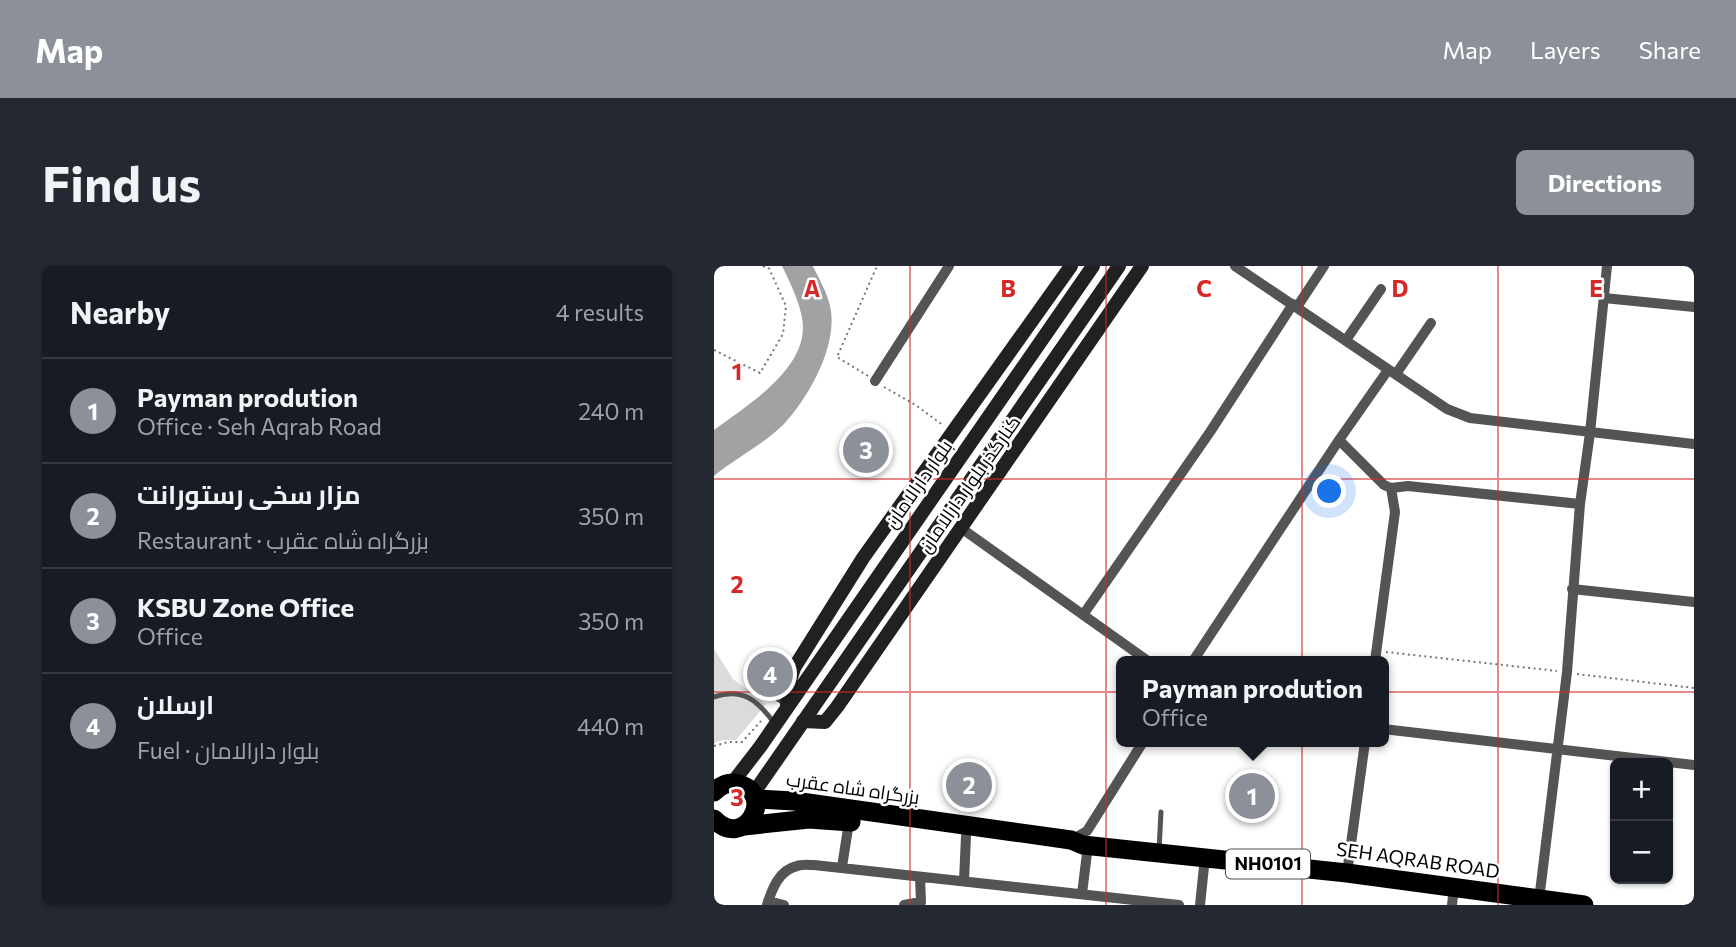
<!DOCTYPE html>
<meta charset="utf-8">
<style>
:root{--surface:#171b24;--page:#242831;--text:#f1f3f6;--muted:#9ea1a6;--line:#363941;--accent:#8c9099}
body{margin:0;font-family:Commissioner,Cairo,sans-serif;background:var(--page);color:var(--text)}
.controls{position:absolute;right:21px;bottom:21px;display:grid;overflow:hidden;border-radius:10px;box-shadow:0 2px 5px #0004}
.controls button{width:63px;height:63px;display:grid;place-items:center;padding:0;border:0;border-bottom:2px solid var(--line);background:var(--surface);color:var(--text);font:35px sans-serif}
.you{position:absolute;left:616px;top:226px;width:24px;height:24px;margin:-18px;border:5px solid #fff;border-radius:50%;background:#1a73e8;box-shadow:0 0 0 10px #1a73e833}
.badge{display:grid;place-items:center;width:46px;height:46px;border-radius:50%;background:var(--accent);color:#fff;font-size:23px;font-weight:700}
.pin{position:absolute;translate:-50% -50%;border:4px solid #fff;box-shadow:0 2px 7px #0006}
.popup{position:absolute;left:402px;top:390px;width:273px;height:91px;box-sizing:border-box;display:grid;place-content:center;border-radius:10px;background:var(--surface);filter:drop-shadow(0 2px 5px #0005);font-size:23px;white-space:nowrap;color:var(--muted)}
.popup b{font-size:26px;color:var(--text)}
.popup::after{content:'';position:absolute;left:50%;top:100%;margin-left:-14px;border:14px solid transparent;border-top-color:var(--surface)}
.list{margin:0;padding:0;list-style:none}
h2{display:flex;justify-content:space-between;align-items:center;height:91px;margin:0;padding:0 28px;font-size:30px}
h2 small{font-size:23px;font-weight:400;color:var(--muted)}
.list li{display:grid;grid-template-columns:46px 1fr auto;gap:21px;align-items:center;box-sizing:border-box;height:105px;padding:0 28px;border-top:2px solid var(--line)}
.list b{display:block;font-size:26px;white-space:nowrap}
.list p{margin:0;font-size:23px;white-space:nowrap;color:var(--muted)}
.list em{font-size:23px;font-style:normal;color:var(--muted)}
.map{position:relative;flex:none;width:980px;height:639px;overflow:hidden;border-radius:10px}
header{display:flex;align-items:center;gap:42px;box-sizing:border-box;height:98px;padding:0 35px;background:var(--accent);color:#fff}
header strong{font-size:33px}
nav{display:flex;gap:38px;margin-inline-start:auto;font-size:24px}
.intro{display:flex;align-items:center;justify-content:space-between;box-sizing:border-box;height:168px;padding:0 42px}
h1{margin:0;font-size:49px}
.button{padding:18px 32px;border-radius:10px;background:var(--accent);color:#fff;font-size:24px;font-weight:700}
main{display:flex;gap:42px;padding:0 42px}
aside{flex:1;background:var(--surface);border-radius:10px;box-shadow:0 2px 5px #0004}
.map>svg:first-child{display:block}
</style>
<header>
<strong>Map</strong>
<nav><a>Map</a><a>Layers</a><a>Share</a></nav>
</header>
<div class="intro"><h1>Find us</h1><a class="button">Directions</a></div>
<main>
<aside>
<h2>Nearby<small>4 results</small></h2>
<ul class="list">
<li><span class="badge">1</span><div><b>Payman prodution</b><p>Office · Seh Aqrab Road</p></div><em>240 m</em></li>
<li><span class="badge">2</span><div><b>مزار سخی رستورانت</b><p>Restaurant · بزرگراه شاه عقرب</p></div><em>350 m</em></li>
<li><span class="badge">3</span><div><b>KSBU Zone Office</b><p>Office</p></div><em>350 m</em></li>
<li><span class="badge">4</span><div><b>ارسلان</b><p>Fuel · بلوار دارالامان</p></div><em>440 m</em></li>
</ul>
</aside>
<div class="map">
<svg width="980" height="639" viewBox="0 0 980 639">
<rect width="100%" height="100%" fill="#fff"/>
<path fill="#dbdbdb" d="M 0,383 L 19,413 L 52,438 L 22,474 L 9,474 L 0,477 Z"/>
<path fill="#a2a2a2" d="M 68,0 L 99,0 C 105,13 113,26 116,40 C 125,78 95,131 70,158 C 50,178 22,192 0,210 L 0,164 C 32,140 89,106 89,61 C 89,43 76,16 68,0 Z"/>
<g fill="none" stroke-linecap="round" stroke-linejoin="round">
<path stroke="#767676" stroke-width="2" stroke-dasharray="2 3.5" stroke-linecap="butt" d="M 49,0 L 54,3
M 0,84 L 46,107 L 69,68 L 72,40 L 54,0
M 154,110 L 123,91 L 163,0
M 170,121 L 203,140 L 230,160
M 672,386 L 843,405
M 863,408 L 980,422
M 0,480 L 14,476 L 28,476 L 48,454"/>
<path stroke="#545454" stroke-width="5" d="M 52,425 L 68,398
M 0,431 C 29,421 44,435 61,458
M 71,438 L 43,419 L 60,394 L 77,401
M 445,584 L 447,546"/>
<path stroke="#545454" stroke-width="10" d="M 521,0 L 733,143 L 756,152 L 980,178
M 890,32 L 980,41
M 583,41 L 610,0
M 632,74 L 667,23
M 682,108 L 717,57
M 161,115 L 235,0
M 625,174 L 670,219 L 677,222 L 694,220 L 866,238
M 247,262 L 434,395
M 858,323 L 980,336
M 369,349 L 496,166 L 579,38
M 479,395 L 625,174 L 674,104
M 661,395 L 681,246 L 677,222
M 669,463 L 980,499
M 357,576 L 357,574 L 373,565 L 429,476
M 128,601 L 135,556
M 633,607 L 651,476
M 250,615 L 252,570
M 368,628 L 374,579
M 825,634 L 853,406 L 866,238 L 876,167 L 893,0
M 54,635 L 70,639
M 53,639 C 58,623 65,604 83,600 C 88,598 95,599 100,599 L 465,639
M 190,639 L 207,636 L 206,611
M 486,639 L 491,591
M 738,639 L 740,621"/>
<path stroke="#212121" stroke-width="14" d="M 73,440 L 75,418 L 80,402 L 149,292 L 357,0
M 89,455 L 111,456 L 123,441 L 428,0
M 19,516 L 46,481 L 379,0
M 39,528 L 405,0"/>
<path stroke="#000" stroke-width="19" d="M 0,526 C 7,519 15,515 25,518 C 63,529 29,585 0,553
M 41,533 L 80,535 L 357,574 L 369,579 L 633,607 L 870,639
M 30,560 L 95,553 L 137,556"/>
</g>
<path fill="none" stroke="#d62828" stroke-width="2" stroke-opacity="0.55" d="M 196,0 L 196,639M 392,0 L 392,639M 588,0 L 588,639M 784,0 L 784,639M 0,213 L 980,213M 0,426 L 980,426"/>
<g text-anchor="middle" stroke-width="5" stroke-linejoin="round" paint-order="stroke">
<rect fill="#fff" stroke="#4c4c4c" stroke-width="2" x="512" y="583.5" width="84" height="29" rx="5"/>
<g font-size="18" font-weight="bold" fill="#000">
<text x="554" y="604">NH0101</text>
</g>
<g font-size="19" fill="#000" stroke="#fff">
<text transform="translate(204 218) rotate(-55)" y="7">بلوار دارالامان</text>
<text transform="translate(255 218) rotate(-55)" y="7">کنارگذر بلوار دارالامان</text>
<text transform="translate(139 522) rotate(8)" y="7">بزرگراه شاه عقرب</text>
<text transform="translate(704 594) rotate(8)" y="7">SEH AQRAB ROAD</text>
</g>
</g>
<g font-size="23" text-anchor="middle" font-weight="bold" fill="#d62828" stroke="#fff" stroke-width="5" stroke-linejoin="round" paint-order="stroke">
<text x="98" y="31">A</text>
<text x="294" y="31">B</text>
<text x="490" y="31">C</text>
<text x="686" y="31">D</text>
<text x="882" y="31">E</text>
<text x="23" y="114">1</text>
<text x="23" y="327">2</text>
<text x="23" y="540">3</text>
</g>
</svg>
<div class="controls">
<button>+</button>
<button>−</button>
</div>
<div class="you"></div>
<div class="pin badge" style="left:538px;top:530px">1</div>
<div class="popup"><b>Payman prodution</b>Office</div>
<div class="pin badge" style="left:255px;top:519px">2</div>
<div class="pin badge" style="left:152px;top:184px">3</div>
<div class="pin badge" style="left:56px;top:408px">4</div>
</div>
</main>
